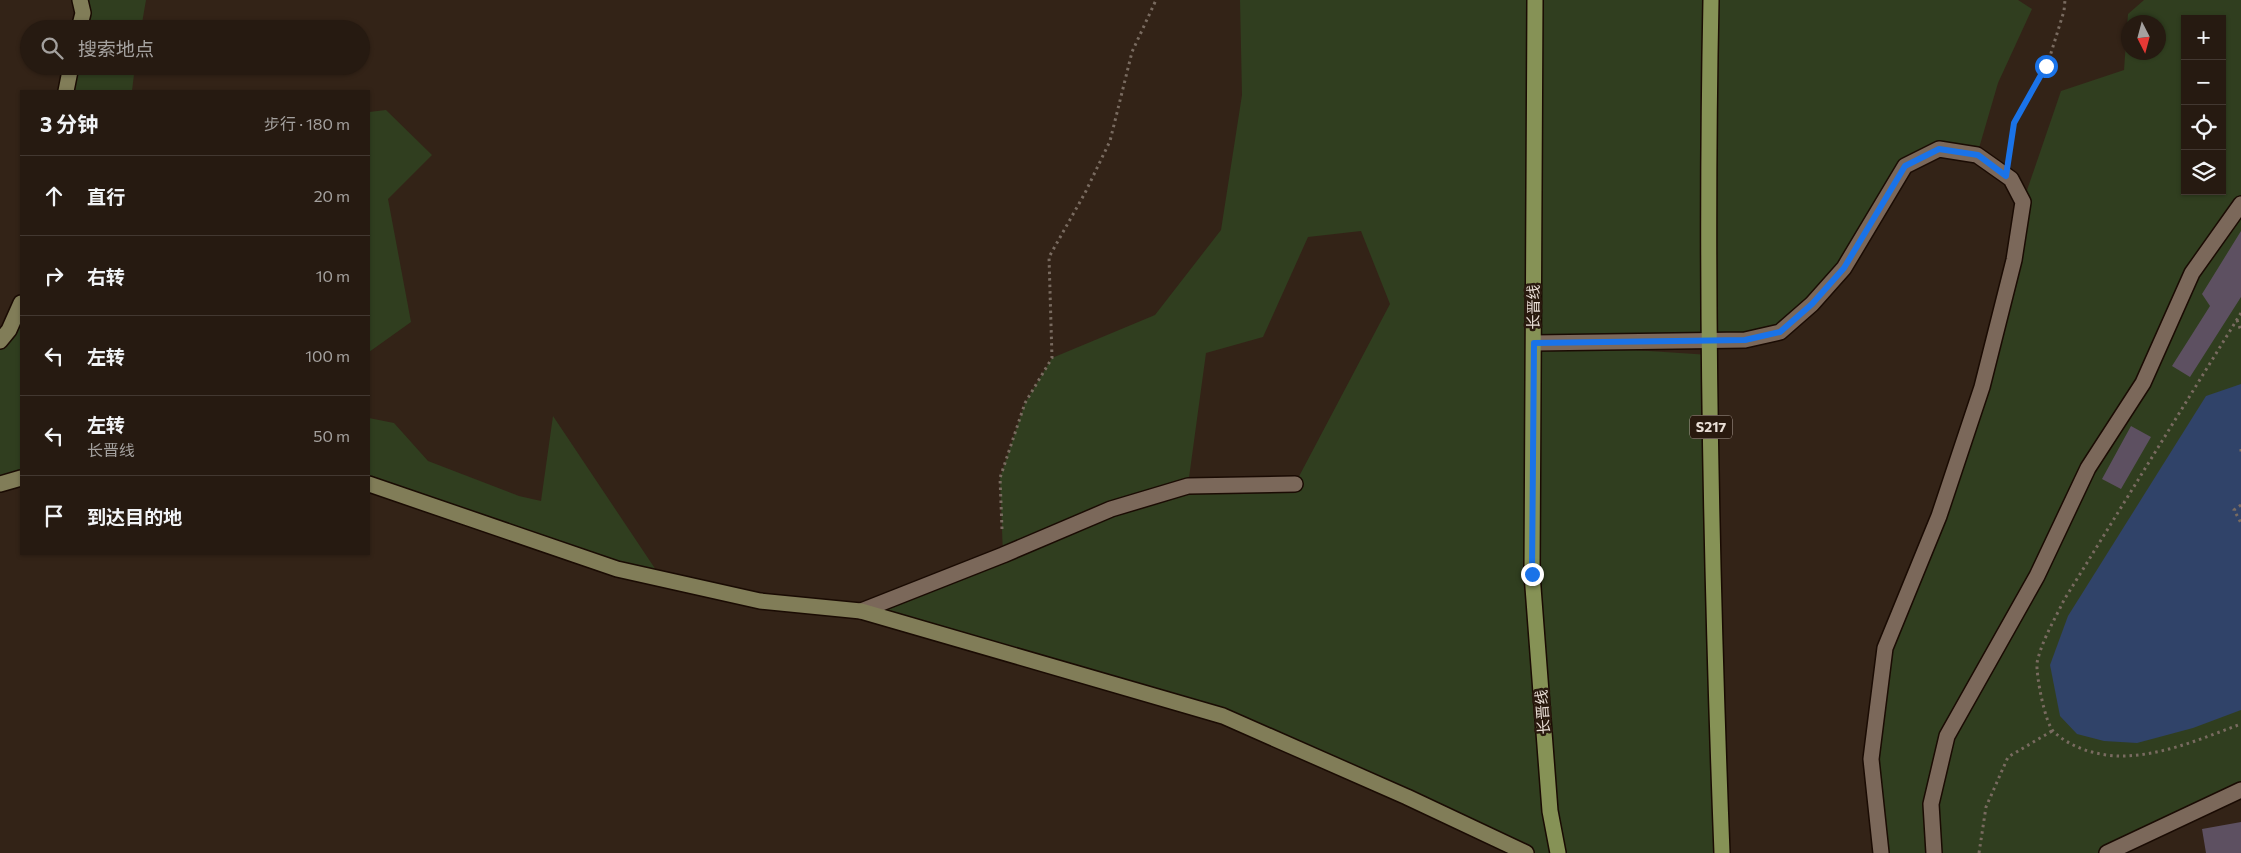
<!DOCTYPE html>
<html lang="zh">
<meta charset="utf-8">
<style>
:root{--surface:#261a11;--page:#2e231a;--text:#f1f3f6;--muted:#a4a19f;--line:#423831}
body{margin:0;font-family:Commissioner,"Noto Sans SC",sans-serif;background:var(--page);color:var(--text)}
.controls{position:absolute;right:15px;top:15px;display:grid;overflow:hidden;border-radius:0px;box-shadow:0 1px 4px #0004}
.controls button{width:45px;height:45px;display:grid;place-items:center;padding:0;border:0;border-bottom:1px solid var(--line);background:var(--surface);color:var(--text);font:25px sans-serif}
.compass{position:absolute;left:2121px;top:15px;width:45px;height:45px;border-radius:50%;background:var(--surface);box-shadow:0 1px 4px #0004;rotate:174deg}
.stop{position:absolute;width:15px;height:15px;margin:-11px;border:4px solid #1a73e8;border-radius:50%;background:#fff}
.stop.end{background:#1a73e8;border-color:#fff;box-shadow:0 1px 5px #0008}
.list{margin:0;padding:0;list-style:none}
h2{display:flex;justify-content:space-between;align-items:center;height:65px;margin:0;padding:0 20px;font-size:21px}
h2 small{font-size:16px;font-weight:400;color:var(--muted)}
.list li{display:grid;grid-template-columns:32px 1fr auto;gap:15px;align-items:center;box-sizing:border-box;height:80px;padding:0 20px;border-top:1px solid var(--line)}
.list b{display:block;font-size:19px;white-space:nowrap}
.list p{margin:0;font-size:16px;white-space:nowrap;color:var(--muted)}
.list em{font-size:16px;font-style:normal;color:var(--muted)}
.icon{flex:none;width:28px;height:28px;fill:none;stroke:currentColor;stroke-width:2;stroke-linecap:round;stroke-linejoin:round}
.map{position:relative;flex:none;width:2241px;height:853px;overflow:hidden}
.search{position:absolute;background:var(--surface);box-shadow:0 1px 4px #0004;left:20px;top:20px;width:350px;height:55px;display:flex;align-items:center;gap:12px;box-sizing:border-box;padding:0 18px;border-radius:28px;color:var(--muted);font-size:19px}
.panel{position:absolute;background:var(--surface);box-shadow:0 1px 4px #0004;left:20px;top:90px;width:350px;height:465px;border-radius:0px}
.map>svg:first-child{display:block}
</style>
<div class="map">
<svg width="2241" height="853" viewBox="0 0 2241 853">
<rect width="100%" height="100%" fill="#332317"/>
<path fill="#303e1f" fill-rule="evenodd" d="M 80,0 L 146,0 L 141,29 L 79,29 Z
M 1240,0 L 2018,0 L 2032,9 L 1998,83 L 1977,155 L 1939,149 L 1905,166 L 1844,268 L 1780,332 L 1543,344 L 1710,355 L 1722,853 L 1526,853 L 1223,716 L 861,611 L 1003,555 L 1000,478 L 1025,403 L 1052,358 L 1155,315 L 1221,230 L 1242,95 ZM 1361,231 L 1390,304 L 1295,484 L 1188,485 L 1206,353 L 1263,337 L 1308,237 Z
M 2144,0 L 2241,0 L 2241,790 L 2107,853 L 1881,853 L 1871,759 L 1885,648 L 1982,387 L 2023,202 L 2061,91 L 2124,70 L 2128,14 ZM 2185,19 L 2222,19 L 2222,191 L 2185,191 ZM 2128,22 L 2158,22 L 2158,52 L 2128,52 Z
M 71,66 L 135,66 L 132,91 L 66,91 Z
M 386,110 L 432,155 L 388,199 L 411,322 L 369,352 L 369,112 Z
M 21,303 L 21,478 L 0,484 L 0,341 Z
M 553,416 L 662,579 L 369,484 L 369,418 L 394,423 L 428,461 L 519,496 L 541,501 Z"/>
<path fill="#304369" d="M 2241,384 L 2241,710 L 2193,728 L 2137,743 L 2104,741 L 2077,734 L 2060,716 L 2050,665 L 2068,616 L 2206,396 Z"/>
<path fill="#5d5061" d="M 2241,231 L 2241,297 L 2190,377 L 2172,366 L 2210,306 L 2202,294 Z
M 2131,426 L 2151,437 L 2121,489 L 2102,479 Z
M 2241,822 L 2241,853 L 2206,853 L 2202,829 Z"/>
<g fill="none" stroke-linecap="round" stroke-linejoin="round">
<defs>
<path id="lane" d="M 1934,853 L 1931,804 L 1947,736 L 2037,576 L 2088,468 L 2143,383 L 2192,273 L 2241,204"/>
<path id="street" d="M 1534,343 L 1745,340 L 1780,332 L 1812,304 L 1844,268 L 1905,166 L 1939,149 L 1977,155 L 2011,179 L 2023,202 L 2014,260 L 1982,387 L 1939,516 L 1885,648 L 1871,759 L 1881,853
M 861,611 L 1003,555 L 1111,509 L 1188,486 L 1295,484
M 2107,853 L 2241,790"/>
<path id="secondary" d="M 79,29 L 83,13 L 80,0
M 66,91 L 71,66
M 0,341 L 9,330 L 21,303
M 0,484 L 21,478
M 369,484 L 617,569 L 760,601 L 861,611 L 1223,716 L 1407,797 L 1526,853"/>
<path id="primary" d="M 1535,0 L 1532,574 L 1550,811 L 1558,853
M 1711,0 C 1705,284 1711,569 1722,853"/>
</defs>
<use href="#lane" stroke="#1a0b03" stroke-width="18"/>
<use href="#street" stroke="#1a0b03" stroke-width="18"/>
<use href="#secondary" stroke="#1a0b03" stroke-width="18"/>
<use href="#primary" stroke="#1a0b03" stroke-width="18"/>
<path stroke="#796b60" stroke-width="3" stroke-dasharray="2.5 4" stroke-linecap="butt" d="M 2011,148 L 2014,123 L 2047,66 L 2064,11 L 2065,0
M 2241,313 L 2064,600 C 2055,619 2041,642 2037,663 C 2036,675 2045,724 2054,732 C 2071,748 2098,756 2121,756 C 2162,756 2203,738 2241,724
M 2237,320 L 2241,331
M 2241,449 L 2241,455
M 2241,505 L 2234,510 L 2241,523
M 1002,529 L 1000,478 L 1025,403 L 1052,358 L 1049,257 L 1085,193 L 1110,141 L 1132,52 L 1156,0
M 1979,853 L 1986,807 L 2008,757 L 2052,731"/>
<use href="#lane" stroke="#7b685a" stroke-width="15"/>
<use href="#street" stroke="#7b685a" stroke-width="15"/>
<use href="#secondary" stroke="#817d58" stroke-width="15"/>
<use href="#primary" stroke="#869256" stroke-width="15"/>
</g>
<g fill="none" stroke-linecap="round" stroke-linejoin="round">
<path stroke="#1a73e8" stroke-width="6" d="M 1532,574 L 1534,343 L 1745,340 L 1780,332 L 1812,304 L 1844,268 L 1905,166 L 1939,149 L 1978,155 L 2006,176 L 2014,123 L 2046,66"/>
</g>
<g text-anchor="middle" stroke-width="5" stroke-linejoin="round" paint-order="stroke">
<rect fill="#29190e" stroke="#afa299" stroke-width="1" x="1690" y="415.5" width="42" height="23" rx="4"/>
<g font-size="14" font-weight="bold" fill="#e8ddd5">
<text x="1711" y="432">S217</text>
</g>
<g font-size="15" fill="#e8ddd5" stroke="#29190e">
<text transform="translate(1534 307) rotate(-90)" y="5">长晋线</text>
<text transform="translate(1543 712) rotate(-94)" y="5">长晋线</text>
</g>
</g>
</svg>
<div class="controls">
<button>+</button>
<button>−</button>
<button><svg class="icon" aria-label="locate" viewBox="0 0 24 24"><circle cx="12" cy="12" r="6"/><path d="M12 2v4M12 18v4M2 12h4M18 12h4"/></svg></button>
<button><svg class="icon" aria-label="layers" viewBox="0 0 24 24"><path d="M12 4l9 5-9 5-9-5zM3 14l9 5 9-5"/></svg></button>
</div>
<svg class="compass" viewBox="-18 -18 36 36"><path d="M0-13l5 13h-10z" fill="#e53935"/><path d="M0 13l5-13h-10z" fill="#a4a19f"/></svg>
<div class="stop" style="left:2046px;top:66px"></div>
<div class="stop end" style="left:1532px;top:574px"></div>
<div class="search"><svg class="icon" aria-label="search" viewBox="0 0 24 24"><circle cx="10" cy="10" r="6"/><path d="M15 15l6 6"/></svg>搜索地点</div>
<section class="panel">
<h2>3 分钟<small>步行 · 180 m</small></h2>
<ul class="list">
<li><svg class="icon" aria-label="ahead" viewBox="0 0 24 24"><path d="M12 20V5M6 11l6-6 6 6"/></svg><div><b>直行</b></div><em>20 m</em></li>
<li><svg class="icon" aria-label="right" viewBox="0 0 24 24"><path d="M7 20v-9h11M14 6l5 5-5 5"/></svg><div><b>右转</b></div><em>10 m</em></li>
<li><svg class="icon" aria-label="left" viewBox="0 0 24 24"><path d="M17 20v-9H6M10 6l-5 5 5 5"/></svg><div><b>左转</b></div><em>100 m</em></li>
<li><svg class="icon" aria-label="left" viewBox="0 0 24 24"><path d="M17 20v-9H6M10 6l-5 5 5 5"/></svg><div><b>左转</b><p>长晋线</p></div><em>50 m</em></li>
<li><svg class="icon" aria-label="arrive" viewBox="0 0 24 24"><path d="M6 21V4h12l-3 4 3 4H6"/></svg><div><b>到达目的地</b></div></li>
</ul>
</section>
</div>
